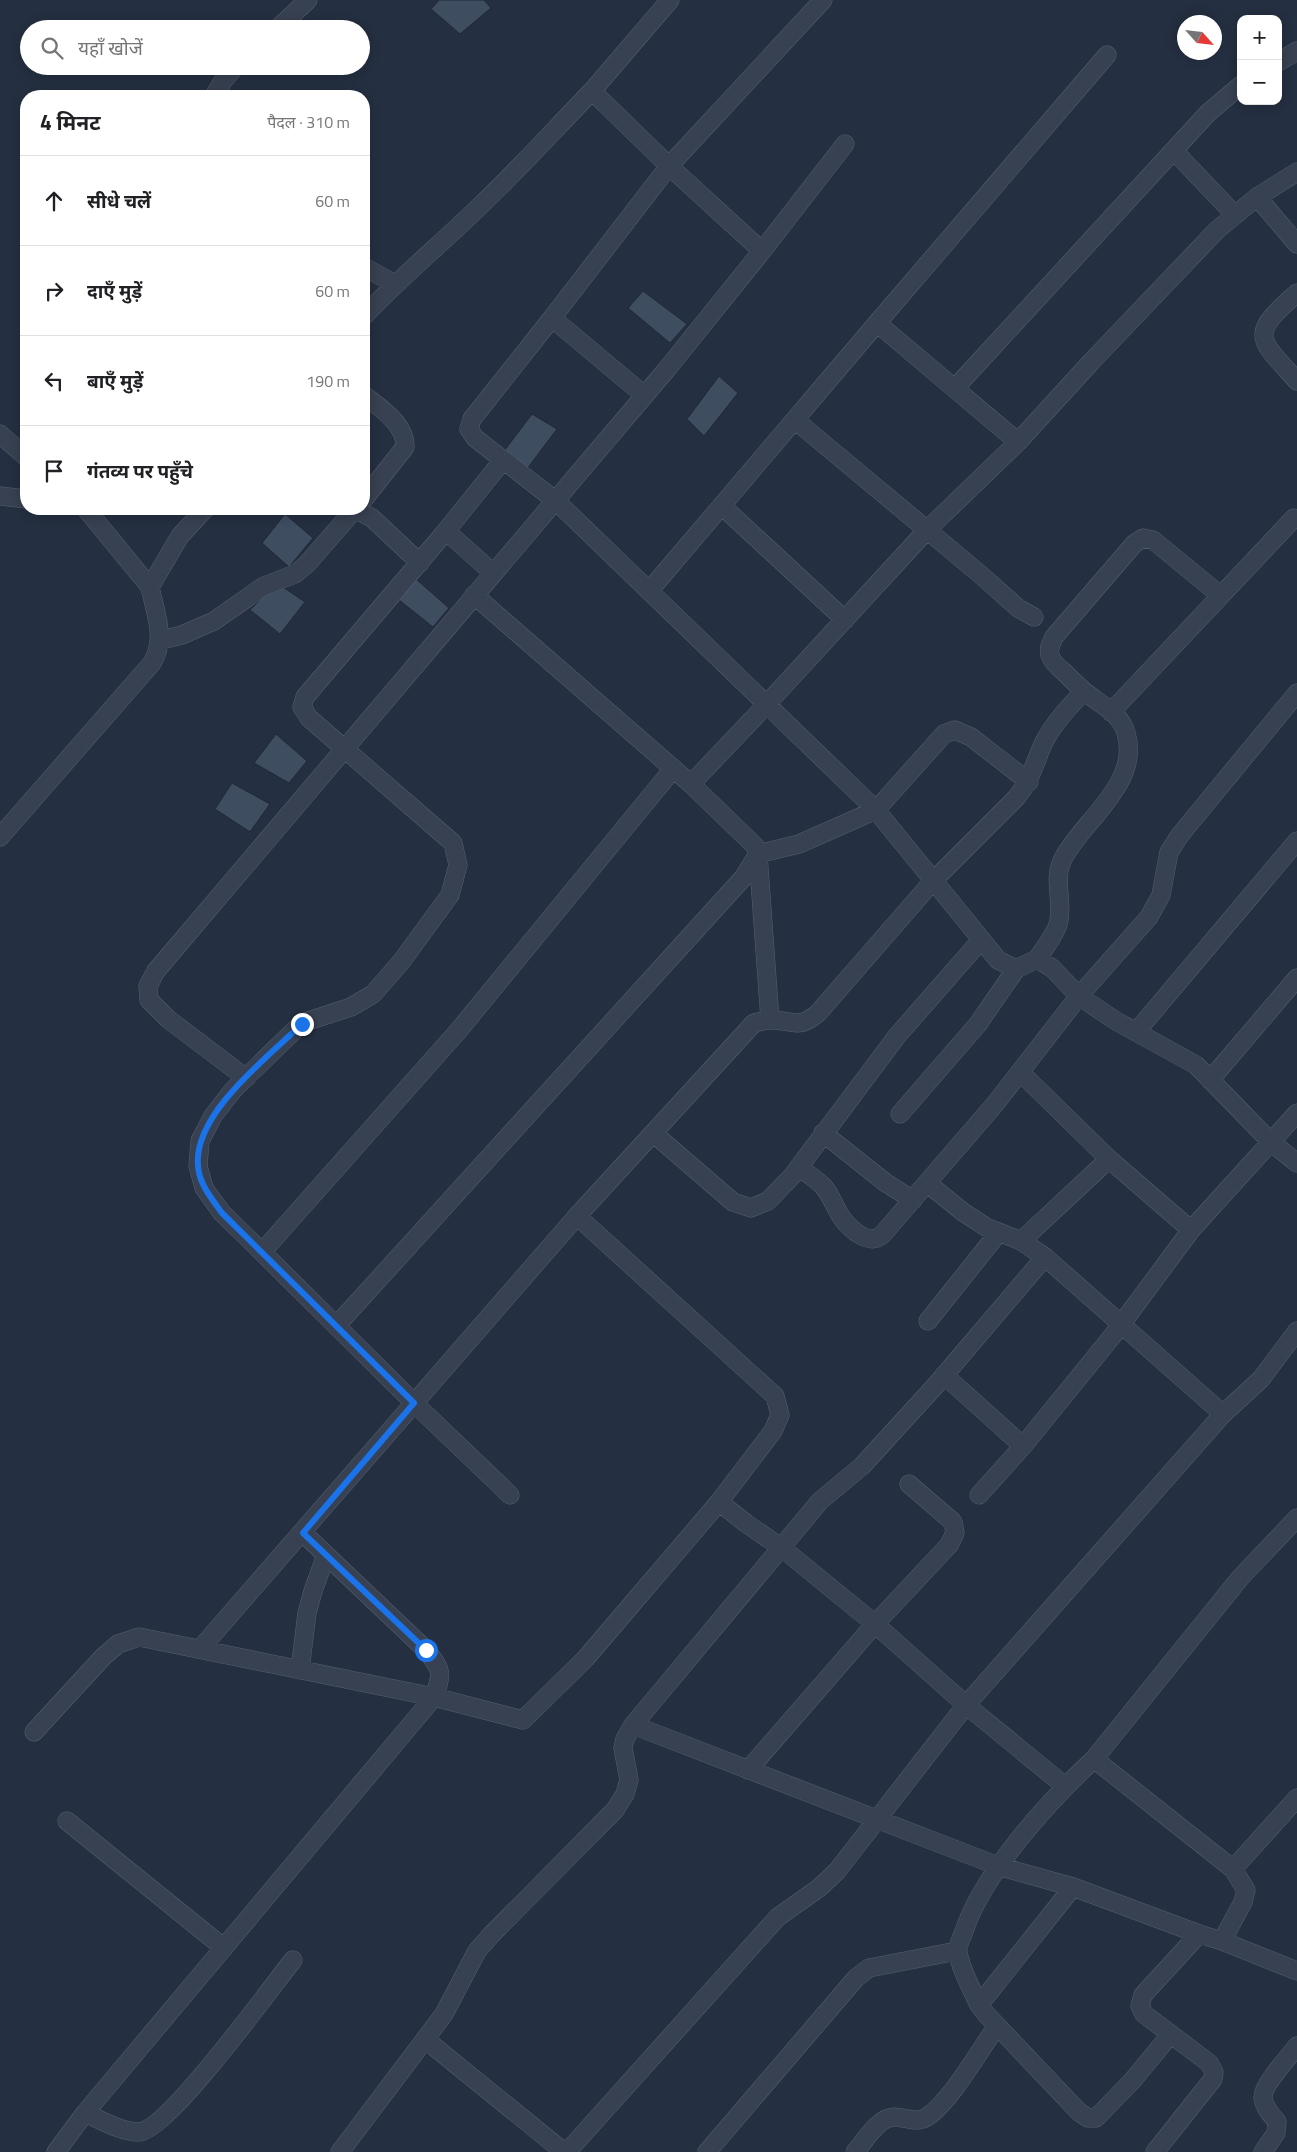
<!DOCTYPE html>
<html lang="hi">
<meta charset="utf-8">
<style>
:root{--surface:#fff;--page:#f6f6f6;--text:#202124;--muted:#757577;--line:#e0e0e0}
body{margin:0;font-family:"Titillium Web","Noto Sans Devanagari",sans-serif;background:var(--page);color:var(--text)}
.controls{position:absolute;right:15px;top:15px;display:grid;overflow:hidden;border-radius:10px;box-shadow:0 2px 12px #0003}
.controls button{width:45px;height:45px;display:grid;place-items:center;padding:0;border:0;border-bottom:1px solid var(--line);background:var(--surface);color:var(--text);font:25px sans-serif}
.compass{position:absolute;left:1177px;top:15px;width:45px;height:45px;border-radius:50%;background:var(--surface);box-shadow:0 2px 12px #0003;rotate:117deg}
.stop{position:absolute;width:15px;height:15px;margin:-11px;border:4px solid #1a73e8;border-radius:50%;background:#fff}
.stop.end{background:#1a73e8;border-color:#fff;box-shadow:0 1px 5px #0008}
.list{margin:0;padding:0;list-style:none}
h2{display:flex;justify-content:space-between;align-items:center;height:65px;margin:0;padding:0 20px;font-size:21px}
h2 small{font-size:16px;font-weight:400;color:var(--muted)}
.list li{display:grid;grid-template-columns:32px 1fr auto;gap:15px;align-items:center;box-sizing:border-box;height:90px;padding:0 20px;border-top:1px solid var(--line)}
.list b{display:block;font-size:19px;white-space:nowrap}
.list em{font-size:16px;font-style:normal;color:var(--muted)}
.icon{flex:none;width:28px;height:28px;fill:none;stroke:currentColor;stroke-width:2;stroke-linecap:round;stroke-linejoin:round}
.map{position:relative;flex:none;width:1297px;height:2152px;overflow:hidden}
.search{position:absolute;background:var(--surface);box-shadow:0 2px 12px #0003;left:20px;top:20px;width:350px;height:55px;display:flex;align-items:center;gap:12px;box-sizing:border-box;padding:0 18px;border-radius:28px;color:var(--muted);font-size:19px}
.panel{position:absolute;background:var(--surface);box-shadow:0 2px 12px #0003;left:20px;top:90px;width:350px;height:425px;border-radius:20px}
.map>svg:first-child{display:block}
</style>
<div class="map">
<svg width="1297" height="2152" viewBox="0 0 1297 2152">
<rect width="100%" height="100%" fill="#242f41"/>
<path fill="#3f4d61" stroke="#1f2838" d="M 439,0 L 484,0 L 491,8 L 460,34 L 431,9 Z
M 643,291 L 687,324 L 670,343 L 628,308 Z
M 719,376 L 738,393 L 704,436 L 687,419 Z
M 532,414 L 557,429 L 527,469 L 504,451 Z
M 285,514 L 313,538 L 289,567 L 262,543 Z
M 416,579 L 449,608 L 433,627 L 399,600 Z
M 277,583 L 305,602 L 280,634 L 250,610 Z
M 276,734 L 307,761 L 289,783 L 254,763 Z
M 232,783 L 270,804 L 250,832 L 215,809 Z"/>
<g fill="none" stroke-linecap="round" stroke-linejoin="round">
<defs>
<path id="street" d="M 277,29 L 308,0
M 1278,62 L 1297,51
M 214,96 L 223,81 L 236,66
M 1174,151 L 1235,215
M 1257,197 L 1297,244
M 762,251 L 669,166 L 823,0
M 364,267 L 395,284
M 1297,293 C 1249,335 1257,337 1297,381
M 364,316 C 401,277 442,243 480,206 C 519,169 555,129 592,91
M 552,318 L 472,419 L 469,429 L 475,438 L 556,501 L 876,810 L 998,960 L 1016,969 L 1037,959 L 1052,968 L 1079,996 L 1116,1021 L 1196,1065 L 1271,1142 L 1297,1163
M 877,323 L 1107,55
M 955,388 L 1208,113 L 1241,85
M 364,395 C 380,408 406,424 405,447 L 364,499
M 644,395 L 552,318 L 669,166 L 592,91 L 670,0
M 795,420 L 981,575 L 1018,608 L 1034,617
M 0,434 L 26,457
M 0,496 L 26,499
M 722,506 L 845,620
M 86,509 L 150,587
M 355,509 L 372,518 L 420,563
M 446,531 L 493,573
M 649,591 L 877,323 L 1018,442
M 161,640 L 182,635 L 214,621 L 264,586 L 295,574 L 307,564 L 355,509
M 1111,712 L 1294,518
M 691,784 L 766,705 L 927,530 L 1018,442 L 1091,362 L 1217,230 L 1257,197 L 1297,172
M 0,837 L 152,663 C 167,639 155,612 150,587 L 180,536 L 205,509
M 1037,959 C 1043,950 1058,931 1059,920 C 1063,898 1052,878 1064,857 C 1085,819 1141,782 1126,733 C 1120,712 1099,704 1084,691 C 1077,685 1071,679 1064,672 C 1059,668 1052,662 1050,655 C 1048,648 1051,644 1054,637 L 1134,544 L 1143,538 L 1153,540 L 1220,595
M 770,1020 L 758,854 L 799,844 L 876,810 L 944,734 L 955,730 L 971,737 L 1029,782
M 1136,1032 L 1297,841
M 1020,1072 L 1109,1159 L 1191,1230
M 246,1078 L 168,1019 L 149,1000 L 148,986 L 156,971 L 667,369 L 762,251 L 845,144
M 1210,1080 L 1297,978
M 900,1114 L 978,1024 L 1016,969
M 653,1133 L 733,1202 L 751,1208 L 768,1201 L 793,1175 L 897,1036 L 981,940
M 823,1133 L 886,1183 L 913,1200
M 799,1167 C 806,1173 816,1179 823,1186 C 833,1197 836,1213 846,1223 C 855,1233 870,1245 882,1235 L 995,1104 L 1079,996 L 1149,917 L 1161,895 L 1169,852 L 1180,835 L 1297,693
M 927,1183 L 963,1212 L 986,1227 L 1021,1241 L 1045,1257 L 1223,1414
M 1021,1241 L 1109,1159
M 262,1252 L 222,1213 L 204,1188 L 198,1166 L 200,1141 L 213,1116 L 233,1090 L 302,1023 L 351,1007 L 373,994 L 401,962 L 450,895 L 458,865 L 453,843 L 309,718 L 302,707 L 305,697 L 446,531 L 503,460
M 928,1321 L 999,1232
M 336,1326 L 743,878 L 758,854 L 755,846 L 691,784 L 474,595
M 944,1375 L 1023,1446
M 510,1495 L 414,1403 L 262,1252 L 459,1030 L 673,769
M 979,1495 L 1023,1446 L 1114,1334 L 1191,1230 L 1297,1113
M 719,1502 L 747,1524 L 782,1548 L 875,1624 L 966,1705 L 1065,1786
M 200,1649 L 577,1216 L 754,1023 C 759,1022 765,1020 770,1020 C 792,1019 797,1031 818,1013 L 933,881 L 1017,797 C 1031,779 1034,765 1043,744 C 1053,724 1068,708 1084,691
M 300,1670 L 307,1613 L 313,1591 L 326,1555
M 633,1725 L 998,1866 L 1073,1887 L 1199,1934 L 1222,1941 L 1297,1971
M 34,1732 L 103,1657 L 118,1644 L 139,1637 L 434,1697 L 523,1720 L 586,1658 L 719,1502 L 773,1431 L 780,1415 L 775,1396 L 577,1216
M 1094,1759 L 1240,1578 L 1297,1518
M 748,1770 L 875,1624 L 949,1545 L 955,1533 L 953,1522 L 909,1484
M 67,1821 L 224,1948
M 1233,1869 L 1297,1798
M 1073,1887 L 979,2005 L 986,2014 L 1079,2112 L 1088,2118 L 1096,2118 L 1132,2081 L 1171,2034
M 979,2005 C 972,1990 960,1968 958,1952 C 957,1947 961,1939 963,1934 C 982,1874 1048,1802 1094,1759 L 1233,1869 L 1246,1890 L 1243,1902 L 1222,1941
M 426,2040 L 564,2152
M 85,2113 C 101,2120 121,2132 139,2132 C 168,2130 270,1989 293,1960
M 56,2152 L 85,2113 L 434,1697 C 443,1672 442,1670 426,1650 L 303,1533
M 340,2152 L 444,2014 L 477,1951 L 492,1934 L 615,1810 L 625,1794 L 629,1780 L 623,1748 L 625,1739 L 633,1725 L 820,1501 L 862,1466 L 936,1385 L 1045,1257
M 567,2152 L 778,1917 L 819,1888 L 837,1871 L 966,1705 L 1223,1414 L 1261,1379 L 1297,1331
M 707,2152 L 856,1978 L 869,1968 L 957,1951
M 855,2152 C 865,2141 877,2118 894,2117 C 905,2117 917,2124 927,2117 C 951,2101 979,2051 997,2026
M 1155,2152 L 1213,2079 L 1214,2072 L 1209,2063 L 1144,2014 L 1140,2006 L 1143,1995 L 1199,1934
M 1263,2152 L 1276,2133 L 1277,2122 C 1272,2115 1264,2108 1263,2098 C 1262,2085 1289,2057 1297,2046"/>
</defs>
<use href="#street" stroke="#565f6e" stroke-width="19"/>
<use href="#street" stroke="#384151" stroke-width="18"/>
</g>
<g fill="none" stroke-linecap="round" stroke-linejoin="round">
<path stroke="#1a73e8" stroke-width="6" d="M 302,1024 C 268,1057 193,1114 198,1166 C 199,1184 212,1199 222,1213 L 414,1403 L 303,1533 L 426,1650"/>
</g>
</svg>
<div class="controls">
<button>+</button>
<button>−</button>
</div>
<svg class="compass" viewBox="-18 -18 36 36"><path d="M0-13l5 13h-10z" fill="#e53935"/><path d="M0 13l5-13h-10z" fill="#757577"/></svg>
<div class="stop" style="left:426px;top:1650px"></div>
<div class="stop end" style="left:302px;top:1024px"></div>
<div class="search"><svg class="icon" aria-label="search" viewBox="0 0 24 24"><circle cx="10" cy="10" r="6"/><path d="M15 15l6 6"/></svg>यहाँ खोजें</div>
<section class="panel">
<h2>4 मिनट<small>पैदल · 310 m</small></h2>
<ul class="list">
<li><svg class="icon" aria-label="ahead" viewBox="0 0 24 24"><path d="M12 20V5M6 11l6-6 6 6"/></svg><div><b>सीधे चलें</b></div><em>60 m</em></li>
<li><svg class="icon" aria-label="right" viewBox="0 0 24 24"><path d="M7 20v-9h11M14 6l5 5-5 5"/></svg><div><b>दाएँ मुड़ें</b></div><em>60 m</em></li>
<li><svg class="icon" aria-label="left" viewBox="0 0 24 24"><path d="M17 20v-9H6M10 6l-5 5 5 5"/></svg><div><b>बाएँ मुड़ें</b></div><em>190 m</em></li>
<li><svg class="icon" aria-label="arrive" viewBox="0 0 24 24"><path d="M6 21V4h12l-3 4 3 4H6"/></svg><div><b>गंतव्य पर पहुँचे</b></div></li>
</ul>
</section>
</div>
